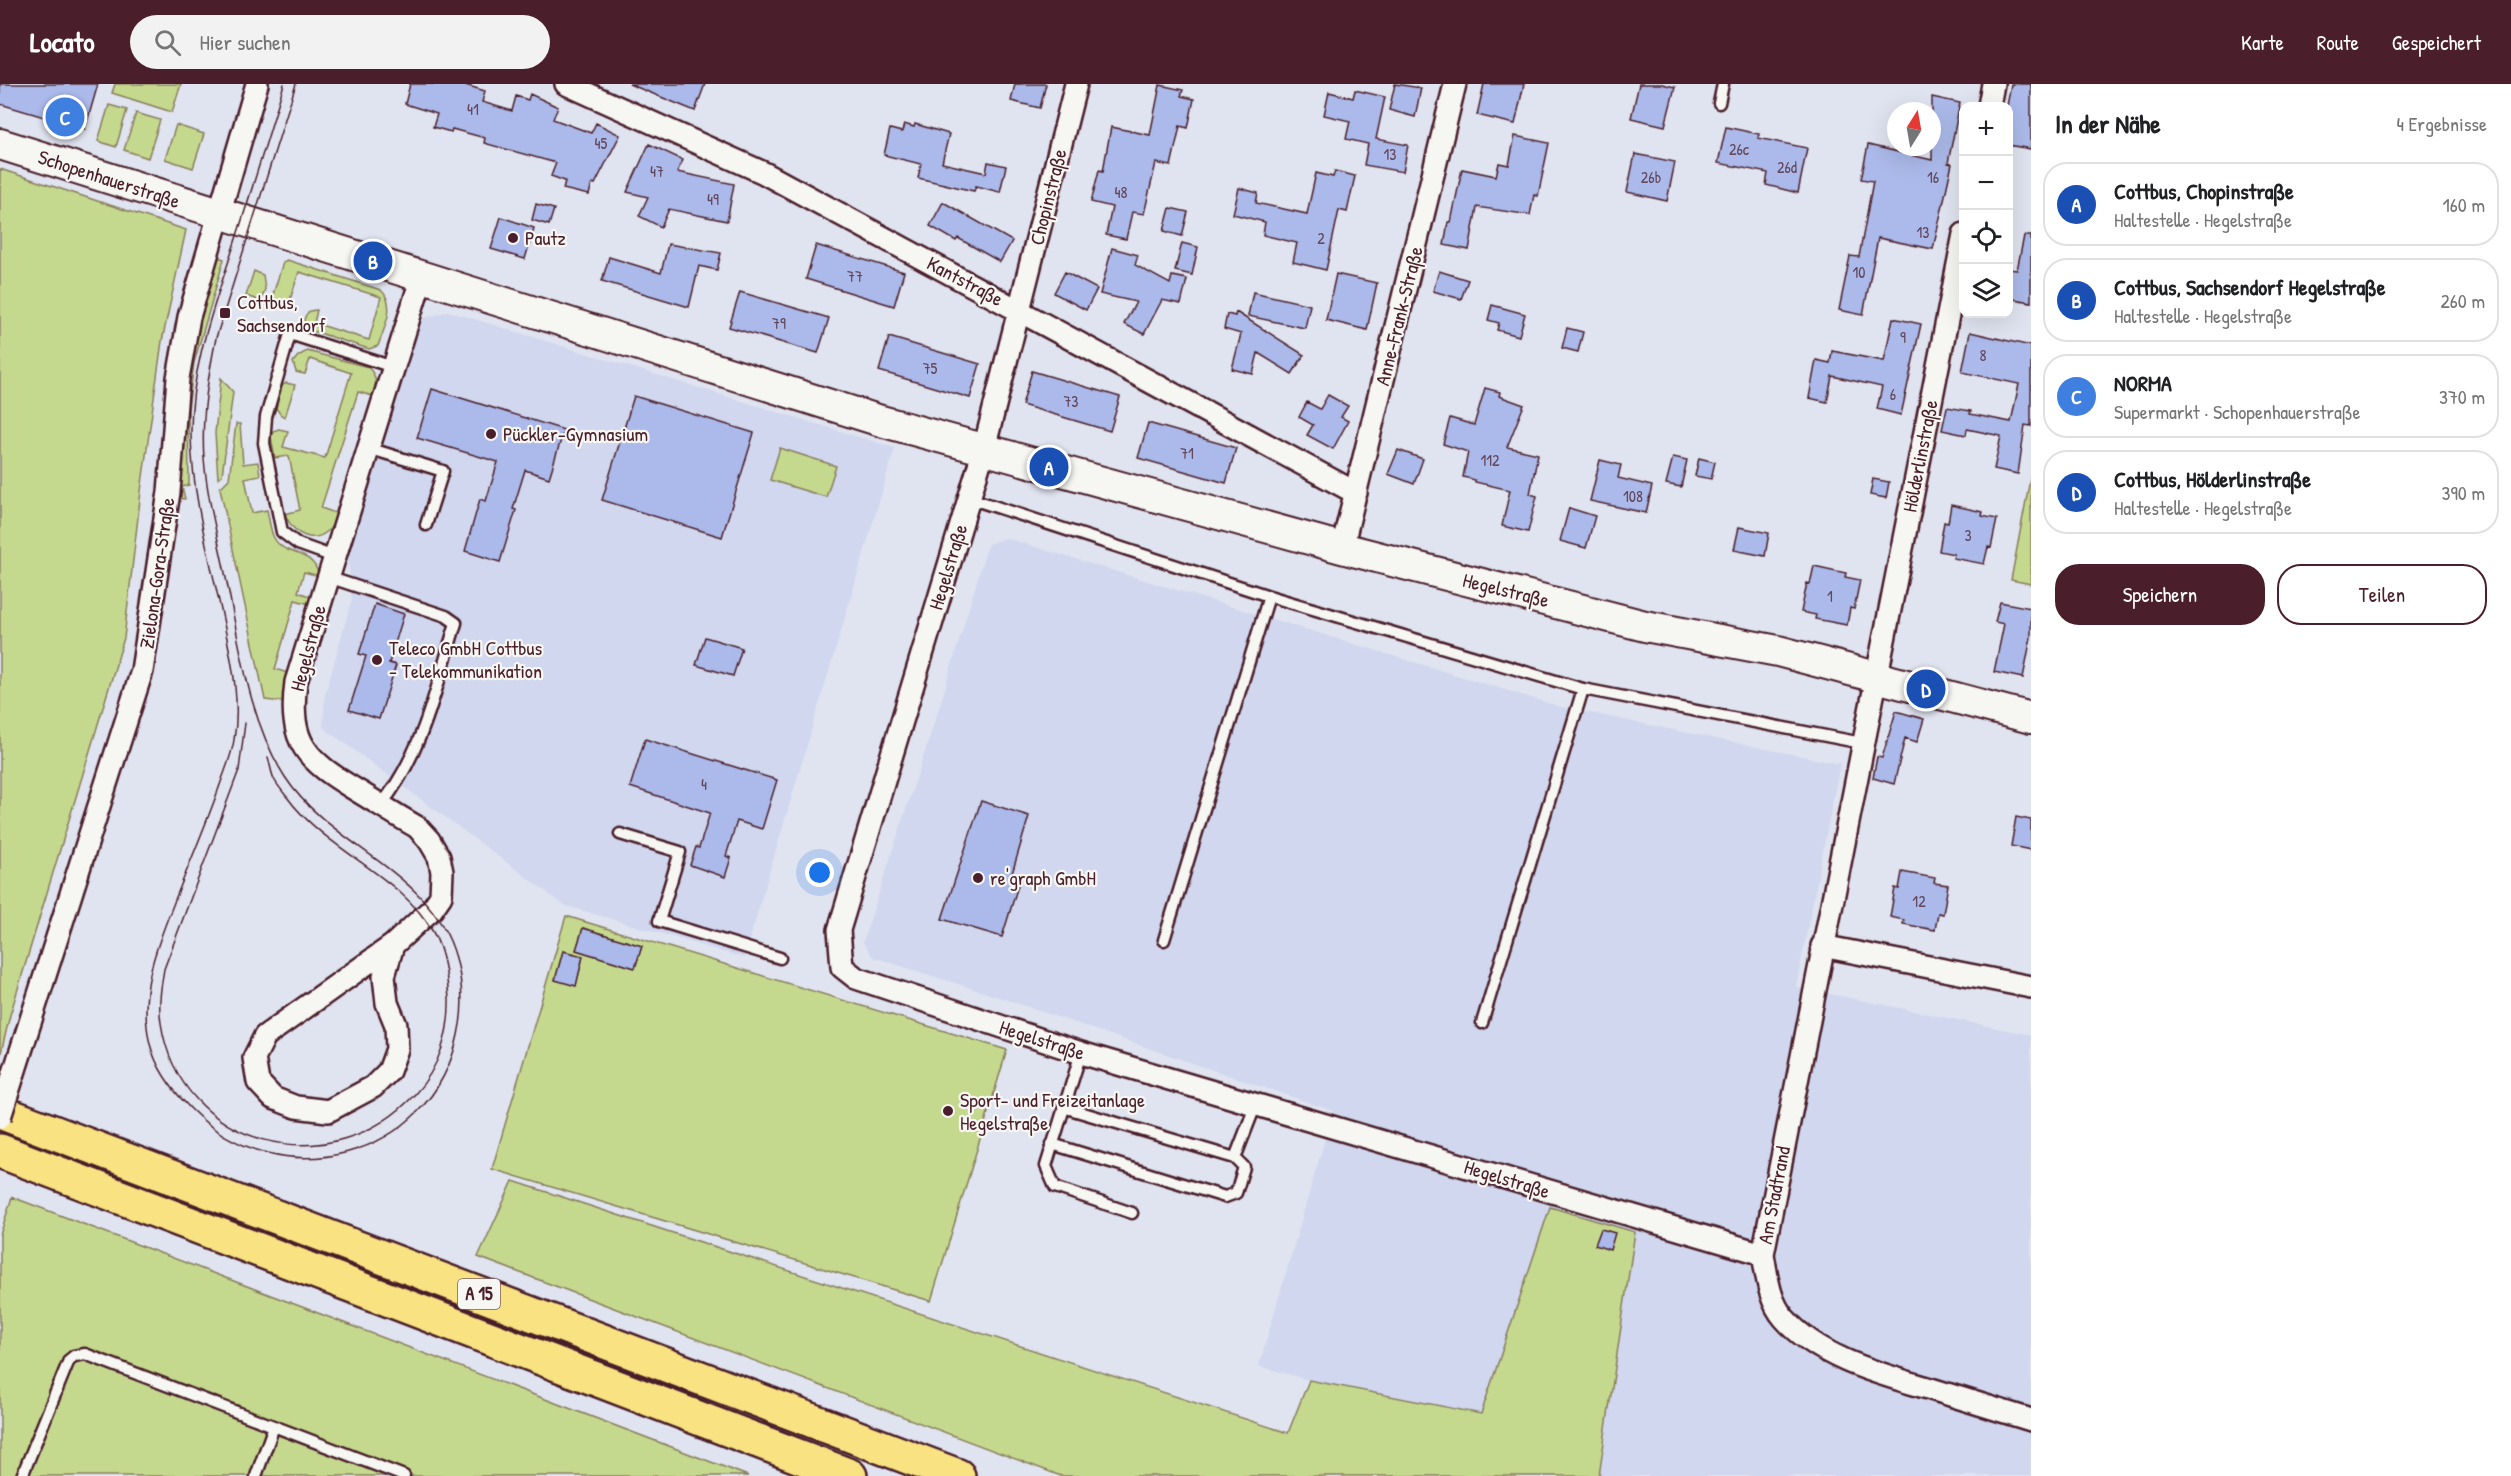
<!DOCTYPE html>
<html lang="de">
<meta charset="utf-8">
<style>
:root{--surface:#fff;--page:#f2f2f2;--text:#202124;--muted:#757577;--line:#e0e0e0;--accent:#4a1f2b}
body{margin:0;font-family:"Patrick Hand",sans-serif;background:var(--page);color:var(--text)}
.controls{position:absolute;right:18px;top:18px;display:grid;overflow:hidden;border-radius:12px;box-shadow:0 6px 24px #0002}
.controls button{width:54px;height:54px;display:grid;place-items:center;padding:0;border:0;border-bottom:2px solid var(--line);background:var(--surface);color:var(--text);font:30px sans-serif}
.compass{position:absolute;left:1887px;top:18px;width:54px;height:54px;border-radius:50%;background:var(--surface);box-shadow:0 6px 24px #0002;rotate:11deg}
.you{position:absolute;left:820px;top:789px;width:21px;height:21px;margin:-15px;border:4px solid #fff;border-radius:50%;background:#1a73e8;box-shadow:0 0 0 9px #1a73e833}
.badge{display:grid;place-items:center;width:39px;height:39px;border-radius:50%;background:var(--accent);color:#fff;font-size:20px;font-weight:700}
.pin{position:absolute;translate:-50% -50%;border:3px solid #fff;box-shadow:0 2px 6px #0006}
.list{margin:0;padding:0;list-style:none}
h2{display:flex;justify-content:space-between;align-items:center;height:78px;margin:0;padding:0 24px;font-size:26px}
h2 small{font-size:20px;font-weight:400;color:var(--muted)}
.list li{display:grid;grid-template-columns:39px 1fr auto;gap:18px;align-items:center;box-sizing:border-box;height:84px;margin:0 12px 12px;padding:0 12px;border:2px solid var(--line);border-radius:24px}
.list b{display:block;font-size:22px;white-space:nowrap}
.list p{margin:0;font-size:20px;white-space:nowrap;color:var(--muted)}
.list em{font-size:20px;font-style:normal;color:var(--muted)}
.actions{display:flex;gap:12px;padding:18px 24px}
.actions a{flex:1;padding:14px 0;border:2px solid var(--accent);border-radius:24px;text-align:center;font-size:21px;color:var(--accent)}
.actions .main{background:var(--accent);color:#fff}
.icon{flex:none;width:33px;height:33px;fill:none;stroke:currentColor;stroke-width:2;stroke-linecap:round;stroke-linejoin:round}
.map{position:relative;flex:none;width:2031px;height:1392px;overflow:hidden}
header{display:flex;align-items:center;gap:36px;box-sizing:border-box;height:84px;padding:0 30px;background:var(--accent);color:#fff}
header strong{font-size:28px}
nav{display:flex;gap:33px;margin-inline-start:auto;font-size:21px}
.search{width:420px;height:54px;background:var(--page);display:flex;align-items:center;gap:15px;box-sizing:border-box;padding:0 21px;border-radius:33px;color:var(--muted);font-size:22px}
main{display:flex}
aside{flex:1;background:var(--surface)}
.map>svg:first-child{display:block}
</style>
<header>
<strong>Locato</strong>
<div class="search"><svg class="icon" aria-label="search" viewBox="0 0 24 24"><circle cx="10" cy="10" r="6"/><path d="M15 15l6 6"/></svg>Hier suchen</div>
<nav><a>Karte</a><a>Route</a><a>Gespeichert</a></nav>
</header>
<main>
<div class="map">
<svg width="2031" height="1392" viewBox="0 0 2031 1392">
<rect width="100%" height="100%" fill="#e0e4f0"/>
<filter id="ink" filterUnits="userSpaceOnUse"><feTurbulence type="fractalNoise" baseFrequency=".0167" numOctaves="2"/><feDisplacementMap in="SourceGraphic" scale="12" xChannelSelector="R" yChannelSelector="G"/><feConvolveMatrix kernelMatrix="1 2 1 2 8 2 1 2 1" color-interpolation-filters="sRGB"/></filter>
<g filter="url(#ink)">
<path fill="#d0d7ee" d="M 448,227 L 895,364 L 744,874 L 564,821 L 323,643 L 325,611 L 352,515 L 348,470 L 422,235 Z
M 1006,454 L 1561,623 L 1840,680 L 1796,903 L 2031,951 L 2031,1392 L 1599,1392 L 1635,1148 L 1550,1123 L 1481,1331 L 1309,1296 L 1259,1282 L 1333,1027 L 999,913 L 873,873 L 863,858 L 941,618 L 988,460 Z"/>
<path fill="#c5d98e" stroke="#887c5c" stroke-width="1.5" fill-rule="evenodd" d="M 115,0 L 181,0 L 172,28 L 112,9 Z
M 109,21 L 127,26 L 116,63 L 98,57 Z
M 136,29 L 160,36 L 148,74 L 124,66 Z
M 176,41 L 204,50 L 193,84 L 165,75 Z
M 0,85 L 186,146 L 162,257 L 141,407 L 124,554 L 10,931 L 0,973 Z
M 215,172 L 224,175 L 194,279 L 188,325 L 189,401 L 182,403 L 185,415 L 175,414 L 188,295 L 197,241 Z
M 287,176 L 381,206 C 397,221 384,244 378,262 L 369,265 L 310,246 L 304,236 C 306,228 310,226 317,226 L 314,239 L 369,256 L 381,213 L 299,188 L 288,222 L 274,217 L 272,214 L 283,178 Z
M 254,187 L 263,191 L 265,205 L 261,217 L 246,212 Z
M 307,267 L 368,283 C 377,292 377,300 373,312 L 358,308 L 321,424 L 338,430 C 327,462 297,460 285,430 L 300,426 L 289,372 L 275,374 L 271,353 L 273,347 L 279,345 L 288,347 L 283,363 L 325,374 L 351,289 L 310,275 L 305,290 L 296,288 L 293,278 L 298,272 Z
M 221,294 L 233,308 L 222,391 L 218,394 L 215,349 Z
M 286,299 L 295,301 L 285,333 L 281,331 L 276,324 L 282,302 Z
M 236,340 L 240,340 L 243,380 L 258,378 L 260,391 L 245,394 L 252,429 L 267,426 C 269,434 270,446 274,454 C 285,474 313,464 319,492 L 304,488 L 298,508 L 312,513 L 310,520 L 295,516 L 275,585 L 288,589 L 283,618 L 265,616 L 220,404 L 229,395 Z
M 780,364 L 836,382 L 826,413 L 770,396 Z
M 2031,390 L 2031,500 L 2011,496 Z
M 566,832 L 1007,966 L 931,1217 L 492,1085 ZM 583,844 L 642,862 L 635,884 L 576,866 ZM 563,867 L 574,869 L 573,874 L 582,877 L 576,901 L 555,896 Z
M 513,1097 L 1288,1349 L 1309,1296 L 1481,1330 L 1550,1123 L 1635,1148 L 1599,1392 L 1061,1392 L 478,1173 Z
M 12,1113 L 748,1392 L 0,1392 L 0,1151 Z"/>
<path fill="#abbaea" stroke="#4a1f2b" stroke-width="1.5" d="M 0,0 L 98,0 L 85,45 L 0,20 Z
M 410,0 L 462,0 L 485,7 L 482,18 L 512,27 L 516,12 L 528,16 L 530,10 L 558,23 L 553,35 L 591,49 L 596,39 L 620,51 L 595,100 L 592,99 L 589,111 L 563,105 L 565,97 L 551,92 L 556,79 L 484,59 L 485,54 L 452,45 L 451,48 L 433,43 L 437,30 L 405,20 Z
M 629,0 L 705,0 L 695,27 Z
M 1015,0 L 1046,0 L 1040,24 L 1011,17 Z
M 1395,0 L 1421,4 L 1415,33 L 1389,26 Z
M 1484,0 L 1524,0 L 1515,40 L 1477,31 Z
M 1639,0 L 1662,0 L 1675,3 L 1665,42 L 1631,34 Z
M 2011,0 L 2031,0 L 2031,65 L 2008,61 L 2007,22 Z
M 1160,1 L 1183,6 L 1181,12 L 1194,15 L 1188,44 L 1180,42 L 1171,82 L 1156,79 L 1144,130 L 1132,128 L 1126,155 L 1106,151 L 1112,123 L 1091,118 L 1099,86 L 1103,87 L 1111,43 L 1150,51 Z
M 1355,6 L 1385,13 L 1376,55 L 1408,61 L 1403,88 L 1364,81 L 1368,60 L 1346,55 L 1350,37 L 1324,31 L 1329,8 L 1353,14 Z
M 1932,13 L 1960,19 L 1948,79 L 1952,80 L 1933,165 L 1878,154 L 1863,231 L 1839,226 L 1850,172 L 1859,173 L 1873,97 L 1861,95 L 1868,61 L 1932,76 Z
M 904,40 L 914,43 L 915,40 L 949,50 L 942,79 L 986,89 L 988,78 L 1006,82 L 1000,108 L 976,102 L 974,107 L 918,94 L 921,80 L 884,71 L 890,45 L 902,48 Z
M 1726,43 L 1759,50 L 1758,54 L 1807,64 L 1798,109 L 1766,101 L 1768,89 L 1718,79 Z
M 1515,52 L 1549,59 L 1538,112 L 1534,111 L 1530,131 L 1477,123 L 1469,166 L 1444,161 L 1448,138 L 1451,138 L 1462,85 L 1496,92 L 1499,79 L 1509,81 Z
M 649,60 L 683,76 L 677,88 L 734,100 L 727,137 L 669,125 L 661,143 L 639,132 L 648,113 L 627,108 Z
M 1635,70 L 1675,78 L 1667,117 L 1627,108 Z
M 1335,87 L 1355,92 L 1347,128 L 1339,126 L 1326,186 L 1293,178 L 1297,159 L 1263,151 L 1265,138 L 1233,130 L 1239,104 L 1258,109 L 1256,119 L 1307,130 L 1316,89 L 1333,93 Z
M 943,118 L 1012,157 L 1000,178 L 958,154 L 956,157 L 930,142 Z
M 536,120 L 554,125 L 549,141 L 532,136 Z
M 1170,124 L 1188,128 L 1182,152 L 1164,147 Z
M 501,133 L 534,144 L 525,175 L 491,165 Z
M 2024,152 L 2031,152 L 2031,218 L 2008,214 L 2008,185 L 2017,186 Z
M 1182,159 L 1198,163 L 1192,191 L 1175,187 Z
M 668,160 L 721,169 L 717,186 L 699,182 L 689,223 L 602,197 L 609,173 L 661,189 Z
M 816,161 L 904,188 L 894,222 L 806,195 Z
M 1112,164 L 1138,171 L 1135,181 L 1170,200 L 1172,192 L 1187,195 L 1181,220 L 1162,216 L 1144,250 L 1124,240 L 1136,218 L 1100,210 Z
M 1439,187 L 1468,196 L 1461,215 L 1433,207 Z
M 1065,188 L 1097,205 L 1086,226 L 1054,209 Z
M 1336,190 L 1377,199 L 1367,246 L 1326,236 Z
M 740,208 L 829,234 L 818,269 L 729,243 Z
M 1253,208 L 1310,221 L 1305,244 L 1248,232 Z
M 1492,221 L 1525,230 L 1519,252 L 1497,246 L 1499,239 L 1488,236 Z
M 1236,228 L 1304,271 L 1292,290 L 1258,269 L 1253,290 L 1232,285 L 1241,250 L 1224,245 L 1227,230 L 1235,232 Z
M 1893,234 L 1921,240 L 1901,331 L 1877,325 L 1882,303 L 1832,292 L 1827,318 L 1809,314 L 1816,276 L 1830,279 L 1832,267 L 1884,277 Z
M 1567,244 L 1583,248 L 1578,268 L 1562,264 Z
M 1970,248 L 2031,262 L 2031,342 L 2025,341 L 2018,390 L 1994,385 L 2001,352 L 1967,345 L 1966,351 L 1942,346 L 1947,323 L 1971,327 L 1970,330 L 2011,338 L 2019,300 L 1962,288 Z
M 889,253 L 980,280 L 970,314 L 879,287 Z
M 1032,287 L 1120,313 L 1110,347 L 1022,321 Z
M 1485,304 L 1500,308 L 1499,312 L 1524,321 L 1507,363 L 1538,370 L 1530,410 L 1537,412 L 1528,448 L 1502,442 L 1510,406 L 1475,398 L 1475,396 L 1463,393 L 1468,368 L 1443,360 L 1450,334 L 1474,341 Z
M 432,305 L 564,346 L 549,394 L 525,386 L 513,425 L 516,426 L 500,478 L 465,467 L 480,415 L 486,417 L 498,378 L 417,354 Z
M 1328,311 L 1348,322 L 1341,333 L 1348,337 L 1333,365 L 1307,351 L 1313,341 L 1299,333 L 1307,318 L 1320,325 Z
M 634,312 L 754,349 L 722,453 L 602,416 Z
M 1148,339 L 1236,364 L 1226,399 L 1138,374 Z
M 1398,366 L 1423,375 L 1414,400 L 1388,390 Z
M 1673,373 L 1687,376 L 1681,403 L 1666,400 Z
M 1699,374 L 1715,378 L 1711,395 L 1695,392 Z
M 1600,376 L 1621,381 L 1618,394 L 1652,402 L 1646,429 L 1590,417 Z
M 1873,395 L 1889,398 L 1886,414 L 1870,411 Z
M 1951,421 L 1983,428 L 1982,432 L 1997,435 L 1991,464 L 1988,463 L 1984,480 L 1953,474 L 1954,470 L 1939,467 L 1944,438 L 1948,439 Z
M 1569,424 L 1595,432 L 1586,464 L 1560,457 Z
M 1739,443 L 1769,449 L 1765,472 L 1734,466 Z
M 1814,482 L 1846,489 L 1845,493 L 1860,496 L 1854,525 L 1850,524 L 1847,541 L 1815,535 L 1816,531 L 1801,528 L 1807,499 L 1810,500 Z
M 2000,518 L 2031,524 L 2031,553 L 2023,594 L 1994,588 L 2004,540 L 1995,538 Z
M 375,520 L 404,530 L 389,579 L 396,581 L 379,635 L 349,626 L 366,572 L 359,570 Z
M 705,553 L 742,564 L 733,592 L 696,581 Z
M 1896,627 L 1924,635 L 1917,658 L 1905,654 L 1894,700 L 1873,694 L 1877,673 L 1882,674 Z
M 645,655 L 777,696 L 762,745 L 737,737 L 726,772 L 731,774 L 725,793 L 690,781 L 696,763 L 699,764 L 710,729 L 630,703 Z
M 981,717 L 1029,732 L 1011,793 L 1020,795 L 1002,853 L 942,835 Z
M 2016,733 L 2031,736 L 2031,766 L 2011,762 Z
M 1902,788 L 1935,794 L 1934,799 L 1948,801 L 1943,830 L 1938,829 L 1935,846 L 1903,840 L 1904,836 L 1890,833 L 1895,804 L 1899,805 Z
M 583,844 L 642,862 L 635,884 L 576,866 Z
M 563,867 L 583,872 L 576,902 L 555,896 Z
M 1601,1145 L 1615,1149 L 1610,1166 L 1595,1161 Z"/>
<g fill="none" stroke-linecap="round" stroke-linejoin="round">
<defs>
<path id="lane" d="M 1719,19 L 1723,0
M 368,364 L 443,387 L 426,441
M 969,414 L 1269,512 L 1583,605 L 1862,659
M 334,473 L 298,460 L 282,448 L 264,359 L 266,333 L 290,250 L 393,283
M 328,493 L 446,532 L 456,539 C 437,601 423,669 381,721
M 620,750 L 680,768 L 659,837 L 780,874
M 1164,856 L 1269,512
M 1482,939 L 1583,605
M 1081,969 L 1046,1082 L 1055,1103 L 1132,1129
M 1052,1060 L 1225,1113 L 1236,1109 L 1244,1083 L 1235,1074 L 1063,1023
M 1235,1074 L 1256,1020
M 22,1392 L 69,1276 L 74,1272 L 85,1270 L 404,1392
M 256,1392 L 274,1342"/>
<path id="street" d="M 566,0 L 764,89 L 1356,409
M 1076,0 L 984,365 L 839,846 L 842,883 L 856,894 L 1081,969 L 1763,1170
M 1989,22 L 1993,0
M 1964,150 L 1763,1170 C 1767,1192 1769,1217 1784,1234 C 1820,1275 1881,1290 1931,1305 C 1964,1315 1998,1326 2031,1336
M 1342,464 L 1455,0
M 393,861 L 384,892 L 387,919 L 396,941 L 397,965 L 389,987 L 373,1003 L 328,1027 L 296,1023 L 273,1014 L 258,998 L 254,974 L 265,952 L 393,861 L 432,825 L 441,812 L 442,788 L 439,773 L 429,756 L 417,743 C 396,731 376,718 356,706 C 307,676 288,660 296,598 L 422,192
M 1822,862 L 2031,903
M 20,970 L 142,587 L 169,408 L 178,294 L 189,233 L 257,0"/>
<path id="secondary" d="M 0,60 L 881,337 L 1342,464 L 1645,542 L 1778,567 L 2031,634"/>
<path id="highway" d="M 0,1028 L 958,1392
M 0,1067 L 850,1392"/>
</defs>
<use href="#lane" stroke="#4a1f2b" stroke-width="15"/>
<use href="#street" stroke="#4a1f2b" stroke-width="26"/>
<use href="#secondary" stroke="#4a1f2b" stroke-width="34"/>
<use href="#highway" stroke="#4a1f2b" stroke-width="38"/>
<use href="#lane" stroke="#f6f6f2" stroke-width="10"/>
<use href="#street" stroke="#f6f6f2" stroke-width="21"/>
<use href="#secondary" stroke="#f6f6f2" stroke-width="30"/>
<use href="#highway" stroke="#f8e281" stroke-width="33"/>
<path stroke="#4a1f2b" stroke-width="1.5" d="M 284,0 C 268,53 252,105 235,158 C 215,220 190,284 191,351 C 192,413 210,475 223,535 C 231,574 241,616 234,656 C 232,670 226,684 221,698 C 207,739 189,780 173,821 C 155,866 138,910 150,960 C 156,984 173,1007 191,1025 C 278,1114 432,1076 458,951 C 464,925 463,900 456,874 C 432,786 332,765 285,693 C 248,635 240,560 226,494 C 218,454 207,414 204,374 C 201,334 208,294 216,254 L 296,0
M 245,639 L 239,686 L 164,885 C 161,903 158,921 161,939 C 180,1065 333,1101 415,1010 C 439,984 450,949 449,914 C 447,893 444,867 433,848 C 401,791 327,768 287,713 C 283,708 277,701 274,695 C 271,688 270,680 268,673"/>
<defs>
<path id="street-bridge" d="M 0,1033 L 20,970"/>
</defs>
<use href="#street-bridge" stroke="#4a1f2b" stroke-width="26" stroke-linecap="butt"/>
<use href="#street-bridge" stroke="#f6f6f2" stroke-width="21"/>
</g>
</g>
<g fill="#4a1f2b" stroke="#f6f6f2" stroke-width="2">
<circle cx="513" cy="154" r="6"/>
<rect x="219" y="223" width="12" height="12" rx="3"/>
<circle cx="491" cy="350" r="6"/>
<circle cx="377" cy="576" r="6"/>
<circle cx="978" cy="794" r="6"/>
<circle cx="948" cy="1027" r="6"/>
</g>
<g text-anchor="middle" stroke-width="4.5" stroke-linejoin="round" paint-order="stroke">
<g font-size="16" fill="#62465b">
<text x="473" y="31">41</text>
<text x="601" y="65">45</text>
<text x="1739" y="71">26c</text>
<text x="1390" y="76">13</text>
<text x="1787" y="89">26d</text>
<text x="657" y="93">47</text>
<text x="1651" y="99">26b</text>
<text x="1933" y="99">16</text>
<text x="1121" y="114">48</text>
<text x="713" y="121">49</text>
<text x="1923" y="154">13</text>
<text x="1321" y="160">2</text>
<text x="1859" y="194">10</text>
<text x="855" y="198">77</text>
<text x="779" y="245">79</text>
<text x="1903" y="259">9</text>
<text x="1983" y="277">8</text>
<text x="930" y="290">75</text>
<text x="1893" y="316">6</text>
<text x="1071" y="323">73</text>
<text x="1187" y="375">71</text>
<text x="1490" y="382">112</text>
<text x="1633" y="418">108</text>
<text x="1968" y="457">3</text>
<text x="1830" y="518">1</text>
<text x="704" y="706">4</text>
<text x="1919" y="823">12</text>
</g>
<rect fill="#f6f6f2" stroke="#7e6067" stroke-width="1.5" x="458" y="1195" width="42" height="30" rx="4.5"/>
<g font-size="18" font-weight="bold" fill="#4a1f2b">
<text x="479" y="1216">A 15</text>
</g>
<g font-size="20" fill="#4a1f2b" stroke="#f6f6f2">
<text transform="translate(109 95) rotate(18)" y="7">Schopenhauerstraße</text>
<text transform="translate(1048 113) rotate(-76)" y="7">Chopinstraße</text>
<text transform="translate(965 197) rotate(28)" y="7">Kantstraße</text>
<text transform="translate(1399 232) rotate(-76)" y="7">Anne-Frank-Straße</text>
<text transform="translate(1920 372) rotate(-79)" y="7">Hölderlinstraße</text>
<text transform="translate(948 483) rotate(-73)" y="7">Hegelstraße</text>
<text transform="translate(157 489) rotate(-82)" y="7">Zielona-Gora-Straße</text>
<text transform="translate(1506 506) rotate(14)" y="7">Hegelstraße</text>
<text transform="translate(308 564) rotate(-75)" y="7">Hegelstraße</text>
<text transform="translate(1042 956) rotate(18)" y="7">Hegelstraße</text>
<text transform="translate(1507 1095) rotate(17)" y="7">Hegelstraße</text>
<text transform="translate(1774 1111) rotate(-79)" y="7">Am Stadtrand</text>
</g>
<g font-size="20" fill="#4a1f2b" stroke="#f6f6f2" text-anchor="start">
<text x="525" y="161">Pautz</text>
<text x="237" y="225">Cottbus,<tspan x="237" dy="23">Sachsendorf</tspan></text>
<text x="503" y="357">Pückler-Gymnasium</text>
<text x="389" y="571">Teleco GmbH Cottbus<tspan x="389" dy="23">- Telekommunikation</tspan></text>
<text x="990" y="801">re'graph GmbH</text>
<text x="960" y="1023">Sport- und Freizeitanlage<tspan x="960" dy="23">Hegelstraße</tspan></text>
</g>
</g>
</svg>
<div class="controls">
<button>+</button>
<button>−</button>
<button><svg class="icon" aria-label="locate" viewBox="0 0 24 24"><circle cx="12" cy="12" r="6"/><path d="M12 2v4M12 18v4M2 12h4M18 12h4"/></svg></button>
<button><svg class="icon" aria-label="layers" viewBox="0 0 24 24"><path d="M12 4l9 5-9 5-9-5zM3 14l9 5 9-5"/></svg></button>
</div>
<svg class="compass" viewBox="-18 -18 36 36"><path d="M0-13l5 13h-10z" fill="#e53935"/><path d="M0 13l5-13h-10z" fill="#757577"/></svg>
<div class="you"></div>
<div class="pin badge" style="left:1049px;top:383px;background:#1a4fb4">A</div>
<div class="pin badge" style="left:373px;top:177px;background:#1a4fb4">B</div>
<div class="pin badge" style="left:65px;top:33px;background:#3f7fe0">C</div>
<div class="pin badge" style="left:1926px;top:605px;background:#1a4fb4">D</div>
</div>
<aside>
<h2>In der Nähe<small>4 Ergebnisse</small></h2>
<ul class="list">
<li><span class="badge" style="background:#1a4fb4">A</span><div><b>Cottbus, Chopinstraße</b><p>Haltestelle · Hegelstraße</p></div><em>160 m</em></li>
<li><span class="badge" style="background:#1a4fb4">B</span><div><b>Cottbus, Sachsendorf Hegelstraße</b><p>Haltestelle · Hegelstraße</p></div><em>260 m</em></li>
<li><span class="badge" style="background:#3f7fe0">C</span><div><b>NORMA</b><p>Supermarkt · Schopenhauerstraße</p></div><em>370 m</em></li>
<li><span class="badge" style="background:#1a4fb4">D</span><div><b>Cottbus, Hölderlinstraße</b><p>Haltestelle · Hegelstraße</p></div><em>390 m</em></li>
</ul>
<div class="actions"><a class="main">Speichern</a><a>Teilen</a></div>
</aside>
</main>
